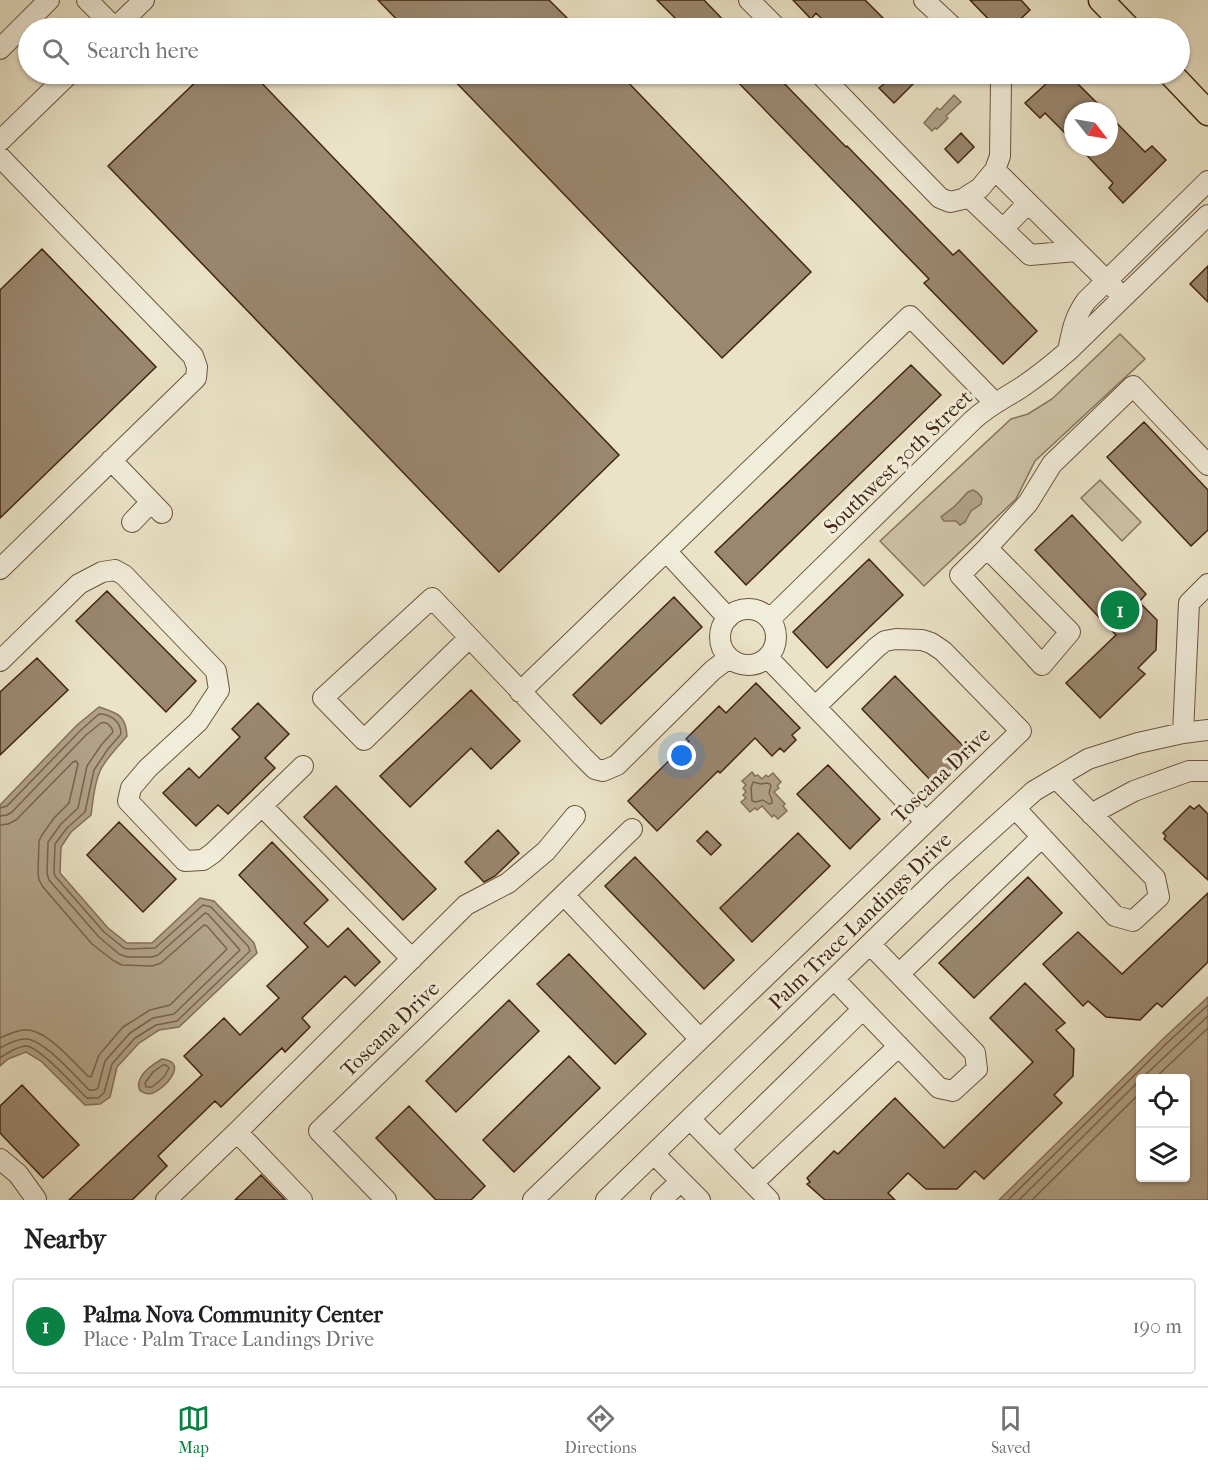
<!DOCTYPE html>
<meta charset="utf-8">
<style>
:root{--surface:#fff;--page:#f2f2f2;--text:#202124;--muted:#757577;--line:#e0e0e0;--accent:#0b8043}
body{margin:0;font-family:"IM FELL French Canon",serif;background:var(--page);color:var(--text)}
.controls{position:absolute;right:18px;bottom:18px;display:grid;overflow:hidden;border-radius:6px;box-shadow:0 2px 4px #0004}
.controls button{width:54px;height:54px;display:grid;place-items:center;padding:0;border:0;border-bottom:2px solid var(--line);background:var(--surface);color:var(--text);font:30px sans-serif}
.compass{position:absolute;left:1064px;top:102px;width:54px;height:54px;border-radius:50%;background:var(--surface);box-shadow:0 2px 4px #0004;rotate:121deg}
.you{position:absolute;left:682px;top:756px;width:21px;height:21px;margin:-15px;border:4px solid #fff;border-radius:50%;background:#1a73e8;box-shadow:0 0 0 9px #1a73e833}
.badge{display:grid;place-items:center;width:39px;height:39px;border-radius:50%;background:var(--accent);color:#fff;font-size:20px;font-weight:700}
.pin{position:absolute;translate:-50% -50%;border:3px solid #fff;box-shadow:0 2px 6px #0006}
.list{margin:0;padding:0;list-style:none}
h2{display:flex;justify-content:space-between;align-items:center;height:78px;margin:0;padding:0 24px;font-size:26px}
h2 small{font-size:20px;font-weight:400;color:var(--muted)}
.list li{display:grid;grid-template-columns:39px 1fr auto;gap:18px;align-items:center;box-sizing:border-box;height:96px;margin:0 12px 12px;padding:0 12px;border:2px solid var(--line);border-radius:6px}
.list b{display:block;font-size:22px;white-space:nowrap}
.list p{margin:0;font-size:20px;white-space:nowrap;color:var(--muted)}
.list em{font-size:20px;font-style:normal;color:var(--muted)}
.icon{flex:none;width:33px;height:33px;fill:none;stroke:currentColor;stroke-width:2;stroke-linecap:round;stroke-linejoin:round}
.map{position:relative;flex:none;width:1208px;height:1200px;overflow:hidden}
.search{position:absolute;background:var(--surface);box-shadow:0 2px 4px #0004;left:18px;right:18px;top:18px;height:66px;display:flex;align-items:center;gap:15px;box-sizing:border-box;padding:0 21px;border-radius:33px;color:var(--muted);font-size:22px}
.sheet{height:186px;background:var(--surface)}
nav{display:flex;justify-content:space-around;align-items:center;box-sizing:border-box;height:84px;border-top:2px solid var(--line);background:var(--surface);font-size:16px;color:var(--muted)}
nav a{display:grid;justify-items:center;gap:3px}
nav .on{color:var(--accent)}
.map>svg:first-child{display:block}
</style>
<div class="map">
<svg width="1208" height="1200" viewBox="0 0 1208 1200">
<rect width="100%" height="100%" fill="#eae3c7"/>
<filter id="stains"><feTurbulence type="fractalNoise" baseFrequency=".00333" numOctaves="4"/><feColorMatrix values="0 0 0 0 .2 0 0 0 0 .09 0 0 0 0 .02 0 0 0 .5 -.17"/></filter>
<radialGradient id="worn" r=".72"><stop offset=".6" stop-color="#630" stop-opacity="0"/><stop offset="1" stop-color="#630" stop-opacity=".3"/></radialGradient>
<path fill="#cec3a8" stroke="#88745c" stroke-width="1.5" d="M 1120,334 L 1145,359 L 1035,461 L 1016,499 L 924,586 L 880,541 L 1011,419 L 1028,414 L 1052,399 Z
M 1100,480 L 1141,522 L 1122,541 L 1081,498 Z"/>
<path fill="#b1a289" stroke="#857059" stroke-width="1.5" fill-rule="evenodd" d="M 954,95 L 961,102 L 946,116 L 948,118 L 937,129 L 935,128 L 932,131 L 924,123 L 937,108 L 940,110 Z
M 973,490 L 978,493 L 982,498 L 981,504 L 971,511 L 965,522 L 960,525 L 956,521 L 944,521 L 941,517 L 955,506 L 968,492 Z
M 99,707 C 117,713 126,715 127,736 C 118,747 106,758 100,771 C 94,784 93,801 91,815 L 71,832 L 61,847 L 60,873 L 108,928 L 127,943 L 152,943 L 200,898 L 214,901 L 254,943 L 257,953 L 179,1027 L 159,1030 L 139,1043 L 117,1067 L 110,1097 L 100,1104 L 85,1105 L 41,1061 L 26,1052 L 8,1059 L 0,1066 L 0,805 L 77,725 Z
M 752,772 L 755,776 L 758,775 L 762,779 L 766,775 L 768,777 L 773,773 L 781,782 L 777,786 L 779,788 L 774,792 L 785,804 L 783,806 L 787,811 L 778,819 L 774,815 L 772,817 L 762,806 L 757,810 L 755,808 L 750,812 L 741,802 L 746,798 L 743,795 L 746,792 L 743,788 L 746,785 L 742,781 Z
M 1208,997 L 1208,1200 L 999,1200 L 1163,1039 ZM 1140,1078 L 1186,1078 L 1186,1178 L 1140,1178 Z
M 162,1059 C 187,1062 169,1083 157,1091 C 150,1096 136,1094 139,1082 C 142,1071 154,1064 162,1059 Z"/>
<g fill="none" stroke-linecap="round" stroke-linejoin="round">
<path stroke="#7a634d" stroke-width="1.5" d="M 753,782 L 761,784 L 767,783 L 770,784 L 771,786 L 769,793 L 772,800 L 772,803 L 769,804 L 763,800 L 756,802 L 752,801 L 751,788 Z
M 0,808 L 7,806 L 81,730 L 99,714 C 110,714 121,721 121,734 L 108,749 L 94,770 L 85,812 L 67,828 L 55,844 L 54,872 L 55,876 L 104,932 L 124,948 L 128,949 L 155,948 L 203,905 L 211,907 L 248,946 L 250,951 L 177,1021 L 156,1025 L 135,1038 L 112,1064 L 104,1093 L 98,1098 L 87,1098 C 75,1087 40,1047 26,1046 C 19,1046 5,1054 0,1058
M 0,816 L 7,815 L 12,812 L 86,735 L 101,723 C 106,721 112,726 113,732 L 102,744 L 87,766 L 78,808 L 61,824 L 48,842 L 47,873 L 49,880 L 99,937 L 119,954 L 127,957 L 152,957 L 158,955 L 205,913 L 208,914 L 240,950 L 174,1014 L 153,1018 L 130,1033 L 105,1061 L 98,1088 L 95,1090 L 89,1090 C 76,1077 45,1041 27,1039 C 19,1038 7,1044 0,1048
M 0,825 L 8,824 L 16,820 L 73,762 L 76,761 L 78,764 L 69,803 L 54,818 L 42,835 L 39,841 L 38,873 L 39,880 L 43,887 L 92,944 L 114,961 L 122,965 L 152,966 L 161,963 L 204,925 L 207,926 L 227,949 L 170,1005 L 150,1010 L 123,1027 L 99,1055 L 91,1077 L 88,1076 C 73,1062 45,1027 23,1030 C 15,1031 7,1035 0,1038
M 163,1065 L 166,1065 L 169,1068 L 164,1077 L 152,1087 L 146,1087 L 145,1083 L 153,1072 Z
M 1142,1078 L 1208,1016
M 1155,1078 L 1208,1028
M 1008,1200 L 1167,1043 L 1208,1005
M 1019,1200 L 1140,1080
M 1032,1200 L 1140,1093"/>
</g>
<path fill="#9a8770" stroke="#432411" stroke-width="1.5" d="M 378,0 L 549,0 L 577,28 L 405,28 Z
M 657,0 L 704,0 L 731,28 L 685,28 Z
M 793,0 L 865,0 L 893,28 L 831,28 L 816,13 L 811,19 Z
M 970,0 L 1021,0 L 1030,10 L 1011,28 L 997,28 Z
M 204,74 L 253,74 L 619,455 L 499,572 L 108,166 Z
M 448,74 L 620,74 L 811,272 L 722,358 Z
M 730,74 L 775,74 L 846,147 L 847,146 L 953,255 L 959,250 L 1037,331 L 1003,364 L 924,283 L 929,279 Z
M 875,74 L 923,74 L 894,103 L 879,88 L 885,83 Z
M 1057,74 L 1088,74 L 1078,84 L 1105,111 L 1073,111 L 1073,141 L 1045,113 L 1040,118 L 1025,103 Z
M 1109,115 L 1145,152 L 1152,146 L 1166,160 L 1123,203 L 1109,188 L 1113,183 L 1079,147 L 1109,147 Z
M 961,133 L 974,147 L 958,163 L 945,149 Z
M 42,249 L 156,367 L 0,518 L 0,290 Z
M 1208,266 L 1208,302 L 1190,284 Z
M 911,365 L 941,395 L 746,585 L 715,552 Z
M 1144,422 L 1208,490 L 1208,530 L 1191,546 L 1107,457 Z
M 1072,515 L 1146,594 L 1139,602 L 1157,620 L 1156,650 L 1138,668 L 1145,674 L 1100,718 L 1066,683 L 1116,635 L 1035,550 Z
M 869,559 L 903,595 L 827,668 L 793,632 Z
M 107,591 L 196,681 L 166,712 L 76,621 Z
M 674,597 L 702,627 L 601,724 L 573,695 Z
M 37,658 L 68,690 L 0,755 L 0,692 Z
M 895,676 L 971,754 L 937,787 L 862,709 Z
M 756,683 L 800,728 L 792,735 L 796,740 L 784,752 L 780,748 L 772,756 L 755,738 L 720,773 L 718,771 L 657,831 L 628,801 L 689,741 L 686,739 L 719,706 L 726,713 Z
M 471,690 L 520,741 L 491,769 L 471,748 L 410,807 L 380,776 Z
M 258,703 L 289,734 L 265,758 L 275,768 L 228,814 L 218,805 L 196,826 L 163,793 L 189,768 L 199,778 L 240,737 L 232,729 Z
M 828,765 L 880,819 L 850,849 L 797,794 Z
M 336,786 L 436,889 L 403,920 L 304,817 Z
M 1199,805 L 1208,814 L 1208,880 L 1164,839 L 1166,836 L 1163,833 L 1190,806 L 1194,809 Z
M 119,822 L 176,879 L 143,912 L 87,855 Z
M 498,830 L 519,853 L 495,876 L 484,882 L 465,862 Z
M 707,831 L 721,845 L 711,855 L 697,841 Z
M 798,833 L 830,866 L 752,942 L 720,908 Z
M 272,842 L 328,900 L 304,923 L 328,947 L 348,928 L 380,962 L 355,986 L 345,976 L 302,1018 L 310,1027 L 285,1052 L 282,1048 L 221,1107 L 215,1101 L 158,1156 L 167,1166 L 132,1200 L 69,1200 L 202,1075 L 184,1056 L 224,1018 L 240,1035 L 279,998 L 267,986 L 308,947 L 239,875 Z
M 635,857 L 734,960 L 704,989 L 605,886 Z
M 1028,877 L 1062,913 L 974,998 L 939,963 Z
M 1208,893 L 1208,962 L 1162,1007 L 1157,1003 L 1140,1020 L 1106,1017 L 1088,1001 L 1083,1006 L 1043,964 L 1078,932 L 1122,974 Z
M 569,954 L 646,1034 L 615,1064 L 537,984 Z
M 1025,983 L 1065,1023 L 1056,1030 L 1074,1049 L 1073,1076 L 1054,1095 L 1062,1103 L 984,1179 L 975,1171 L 957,1189 L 926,1189 L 908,1173 L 888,1193 L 895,1200 L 825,1200 L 807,1184 L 810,1182 L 807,1178 L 834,1151 L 838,1154 L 895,1098 L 944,1148 L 1033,1062 L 990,1018 Z
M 509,1000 L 539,1031 L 456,1112 L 426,1081 Z
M 569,1056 L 600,1088 L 514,1172 L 483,1140 Z
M 22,1085 L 79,1145 L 43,1178 L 0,1133 L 0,1106 Z
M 409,1106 L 485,1186 L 471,1200 L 436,1200 L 376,1138 Z
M 261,1175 L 285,1200 L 235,1200 Z"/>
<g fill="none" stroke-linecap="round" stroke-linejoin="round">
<defs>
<path id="minor" d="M 87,0 L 115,28
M 749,0 L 777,28
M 924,0 L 954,28
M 115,28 L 144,0
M 0,49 L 49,0
M 820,74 L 940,198 L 950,202 L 963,199 L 980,188 L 995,170 L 1000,156 L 1001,81 L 999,74
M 0,141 L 69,74
M 0,157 L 193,356 L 197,367 L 196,378 L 0,569
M 995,170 L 1115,289
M 968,196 L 1030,255 L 1076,251
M 1003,229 L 1028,203
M 1068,351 C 1072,331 1074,318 1086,301 L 1208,181
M 111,460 L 162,513
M 132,522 L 151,502
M 987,548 L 960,575 L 1042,665 L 1070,632 L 987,548 L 1028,503 L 1052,464 L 1133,386 L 1208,465
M 666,551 L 728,618
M720 637a28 28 0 1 1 56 0a28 28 0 1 1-56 0Z
M 770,619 L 973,420 C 988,406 1005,398 1022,387 C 1038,376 1053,364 1068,351 L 1208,215
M 469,638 L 364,740 L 323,698 L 432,598 L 583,757 L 595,769 L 603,771 L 617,765 L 713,670 L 729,658
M 768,658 L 926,822
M 0,661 L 79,584 L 102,572 L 115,570 L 124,575 L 216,671 L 219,690 L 198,722 L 148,768 L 131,788 L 128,801 L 185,861 L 203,860 L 213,853 L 303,766
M 520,692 L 910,316 L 995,403
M 1183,733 L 1189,603 L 1208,584
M 262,806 L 412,959
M 1015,808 L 1115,916 L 1133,921 L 1159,897 L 1155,878 L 1056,778
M 1091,814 L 1134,791 L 1189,771 L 1208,771
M 564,895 L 700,1039
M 899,974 L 1042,837
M 834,979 L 939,1088 L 953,1091 L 977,1069 L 975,1053 L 870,944
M 690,1119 L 769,1200
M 237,1132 L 302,1200
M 720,1149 L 863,1009
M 654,1154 L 700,1200
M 0,1159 L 18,1174 L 36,1199 L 35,1200
M 753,1183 L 899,1046
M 166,1200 L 237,1132 L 466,905 L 508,883 L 546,851 L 575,816
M 386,1200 L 319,1131 L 632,829
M 533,1200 L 1021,731 L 943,651 L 931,643 L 922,640 L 896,639 L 885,641 L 877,647 L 815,707
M 606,1200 L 941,875 L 1034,791 L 1088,759 L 1138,743 L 1183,733 L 1208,730
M 661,1200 L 681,1181"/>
<path id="major" d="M 1101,0 L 1128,28
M 1171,74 L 1208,113"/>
</defs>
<use href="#minor" stroke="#6d543e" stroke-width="22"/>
<use href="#major" stroke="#432411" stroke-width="27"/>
<use href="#minor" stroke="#f1eddb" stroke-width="20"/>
<use href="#major" stroke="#eae3c7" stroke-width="24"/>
</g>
<g text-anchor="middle" stroke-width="6" stroke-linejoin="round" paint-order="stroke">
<g font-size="21" fill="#432411" stroke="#f1eddb">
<text transform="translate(898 462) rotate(-44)" y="7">Southwest 30th Street</text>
<text transform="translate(941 775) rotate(-44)" y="7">Toscana Drive</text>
<text transform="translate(860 921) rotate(-44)" y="7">Palm Trace Landings Drive</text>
<text transform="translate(390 1029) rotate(-44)" y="7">Toscana Drive</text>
</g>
</g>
<rect width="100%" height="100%" filter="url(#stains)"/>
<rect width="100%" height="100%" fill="url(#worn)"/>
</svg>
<div class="controls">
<button><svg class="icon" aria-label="locate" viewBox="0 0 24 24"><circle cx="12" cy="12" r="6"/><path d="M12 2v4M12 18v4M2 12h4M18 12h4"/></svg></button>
<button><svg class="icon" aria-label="layers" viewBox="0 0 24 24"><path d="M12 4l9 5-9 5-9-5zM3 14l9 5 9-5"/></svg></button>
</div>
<svg class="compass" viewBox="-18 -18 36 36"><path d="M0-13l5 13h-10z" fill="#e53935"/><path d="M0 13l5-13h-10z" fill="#757577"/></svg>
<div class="you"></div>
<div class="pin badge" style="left:1120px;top:610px">1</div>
<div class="search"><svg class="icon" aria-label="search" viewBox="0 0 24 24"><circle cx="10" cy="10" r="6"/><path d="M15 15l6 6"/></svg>Search here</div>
</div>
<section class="sheet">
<h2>Nearby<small></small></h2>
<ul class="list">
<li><span class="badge">1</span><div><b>Palma Nova Community Center</b><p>Place · Palm Trace Landings Drive</p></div><em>190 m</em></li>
</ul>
</section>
<nav>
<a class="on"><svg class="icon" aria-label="map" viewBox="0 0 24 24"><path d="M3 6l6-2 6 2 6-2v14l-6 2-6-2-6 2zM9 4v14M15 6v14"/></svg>Map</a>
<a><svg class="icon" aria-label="directions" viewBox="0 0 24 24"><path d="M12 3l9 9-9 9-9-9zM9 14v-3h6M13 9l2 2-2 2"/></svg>Directions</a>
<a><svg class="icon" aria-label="saved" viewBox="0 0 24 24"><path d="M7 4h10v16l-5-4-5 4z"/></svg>Saved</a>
</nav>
